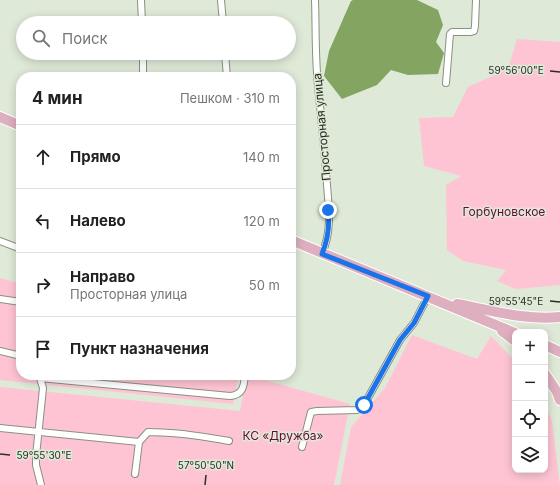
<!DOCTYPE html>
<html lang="ru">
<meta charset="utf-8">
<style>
:root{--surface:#fff;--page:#f2f2f2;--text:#222;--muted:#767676;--line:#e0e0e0}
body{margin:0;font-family:Inter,sans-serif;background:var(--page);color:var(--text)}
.controls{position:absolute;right:12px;bottom:12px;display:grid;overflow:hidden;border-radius:8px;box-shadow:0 2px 10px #0003}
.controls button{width:36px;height:36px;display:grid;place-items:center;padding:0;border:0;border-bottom:1px solid var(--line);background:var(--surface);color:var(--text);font:20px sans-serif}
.stop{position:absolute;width:12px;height:12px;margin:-9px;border:3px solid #1a73e8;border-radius:50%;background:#fff}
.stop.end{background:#1a73e8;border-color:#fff;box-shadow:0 1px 4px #0008}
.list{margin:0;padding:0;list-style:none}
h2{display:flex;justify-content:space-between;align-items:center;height:52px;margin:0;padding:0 16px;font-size:17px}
h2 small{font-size:13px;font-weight:400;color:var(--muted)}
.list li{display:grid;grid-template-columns:26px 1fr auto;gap:12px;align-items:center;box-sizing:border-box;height:64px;padding:0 16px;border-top:1px solid var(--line)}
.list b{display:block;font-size:15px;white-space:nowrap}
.list p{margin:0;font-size:13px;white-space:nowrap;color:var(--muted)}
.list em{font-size:13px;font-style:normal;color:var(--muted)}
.icon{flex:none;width:22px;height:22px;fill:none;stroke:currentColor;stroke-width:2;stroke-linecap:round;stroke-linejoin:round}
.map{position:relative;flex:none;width:560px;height:485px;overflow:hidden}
.search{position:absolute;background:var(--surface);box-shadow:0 2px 10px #0003;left:16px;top:16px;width:280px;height:44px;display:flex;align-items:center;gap:10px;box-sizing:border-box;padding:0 14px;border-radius:22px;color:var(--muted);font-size:15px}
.panel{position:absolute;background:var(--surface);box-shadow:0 2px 10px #0003;left:16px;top:72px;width:280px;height:308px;border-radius:16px}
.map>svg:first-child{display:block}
</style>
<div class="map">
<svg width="560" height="485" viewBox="0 0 560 485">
<rect width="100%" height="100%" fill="#dfe9d7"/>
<path fill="#fec4d4" d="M 517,39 L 560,42 L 560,285 L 516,289 L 497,281 L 506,270 L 463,261 L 447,250 L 446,185 L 461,176 L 424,166 L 419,118 L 453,117 L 468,87 L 508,69 Z
M 0,278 L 21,284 L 21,375 L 239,375 L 233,404 L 0,380 Z
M 412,335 L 477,359 L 491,336 L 515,361 L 515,470 L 545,470 L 545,405 L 552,421 L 560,485 L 340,485 L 351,427 L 385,388 Z
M 247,375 L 350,404 L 334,485 L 0,485 L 0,387 L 240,411 Z"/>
<path fill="#84a561" d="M 353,0 L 417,0 L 438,10 L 443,25 L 436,42 L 444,53 L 438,74 L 408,75 L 391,70 L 377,85 L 342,99 L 324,76 L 329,51 L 351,1 Z"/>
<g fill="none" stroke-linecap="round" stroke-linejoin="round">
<defs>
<path id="street" d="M 141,0 L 142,23
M 221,0 L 223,23
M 315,0 C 316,28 315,57 318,85 C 321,118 325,152 327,185 C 329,210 332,230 322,254
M 143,53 L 143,77
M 225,53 L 227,77
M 446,83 L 450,34 L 452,32 L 471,32 L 474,31 L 475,26 L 476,0
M 0,241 L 21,249
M 0,299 L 21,302
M 0,351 L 21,356
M 39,375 L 43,388 L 36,456 L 36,465 L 41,485
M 40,378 L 230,396 C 243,395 244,386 245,375
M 0,428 L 139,442
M 302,447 L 311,412 L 317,411 L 357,410 L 364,405 L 400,340 L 414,323 L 428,296
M 135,474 L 139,442 L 148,432 C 160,432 171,433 183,434 C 198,436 214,438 229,441"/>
<path id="primary" d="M 0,117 L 21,126
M 291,240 L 515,333
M 457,304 C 490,310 527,321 560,317
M 502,331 L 515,341
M 545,345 L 560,352
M 545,374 L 557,392 L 560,400"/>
</defs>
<use href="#street" stroke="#899181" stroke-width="8"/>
<use href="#primary" stroke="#fff" stroke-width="12"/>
<use href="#street" stroke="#fff" stroke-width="6"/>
<use href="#primary" stroke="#deafbe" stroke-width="10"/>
</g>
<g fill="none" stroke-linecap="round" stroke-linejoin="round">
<path stroke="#1a73e8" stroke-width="5" d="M 328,210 C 330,225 328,239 322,254 L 428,296 L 414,323 L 400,340 L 364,405"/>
</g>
<path fill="none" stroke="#2a2e27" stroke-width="1.5" d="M 550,71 L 560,72M 550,301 L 560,302M 0,454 L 10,455M 205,485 L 206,475"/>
<g text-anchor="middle" stroke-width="3" stroke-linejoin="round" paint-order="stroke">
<g font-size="12" fill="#2a2e27" stroke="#dfe9d7">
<text transform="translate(322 127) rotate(-95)" y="4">Просторная улица</text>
</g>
<g font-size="12" fill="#6a0936" stroke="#dfe9d7">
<text x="504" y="216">Горбуновское</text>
<text x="283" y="440">КС «Дружба»</text>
</g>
</g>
<g font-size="10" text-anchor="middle" fill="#2a2e27" stroke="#dfe9d7" stroke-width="3" stroke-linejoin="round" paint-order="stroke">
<text x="516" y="74">59°56'00"E</text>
<text x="516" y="305">59°55'45"E</text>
<text x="44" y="459">59°55'30"E</text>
<text x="206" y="469">57°50'50"N</text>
</g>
</svg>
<div class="controls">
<button>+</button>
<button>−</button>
<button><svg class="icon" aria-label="locate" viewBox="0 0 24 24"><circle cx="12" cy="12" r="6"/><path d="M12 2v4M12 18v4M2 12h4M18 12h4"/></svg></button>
<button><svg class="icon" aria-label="layers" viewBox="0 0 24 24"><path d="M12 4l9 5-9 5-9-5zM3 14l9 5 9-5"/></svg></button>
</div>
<div class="stop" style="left:364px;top:405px"></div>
<div class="stop end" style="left:328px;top:210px"></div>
<div class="search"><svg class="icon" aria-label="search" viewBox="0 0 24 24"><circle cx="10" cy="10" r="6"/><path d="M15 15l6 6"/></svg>Поиск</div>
<section class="panel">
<h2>4 мин<small>Пешком · 310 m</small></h2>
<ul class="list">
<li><svg class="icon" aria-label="ahead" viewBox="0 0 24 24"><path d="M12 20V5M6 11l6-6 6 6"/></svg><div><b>Прямо</b></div><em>140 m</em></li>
<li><svg class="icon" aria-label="left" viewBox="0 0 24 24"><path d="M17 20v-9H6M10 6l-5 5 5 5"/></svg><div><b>Налево</b></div><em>120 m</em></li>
<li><svg class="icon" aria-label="right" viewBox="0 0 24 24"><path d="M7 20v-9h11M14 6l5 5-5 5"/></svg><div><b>Направо</b><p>Просторная улица</p></div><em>50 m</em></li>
<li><svg class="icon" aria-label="arrive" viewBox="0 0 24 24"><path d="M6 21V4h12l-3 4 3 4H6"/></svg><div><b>Пункт назначения</b></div></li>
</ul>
</section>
</div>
